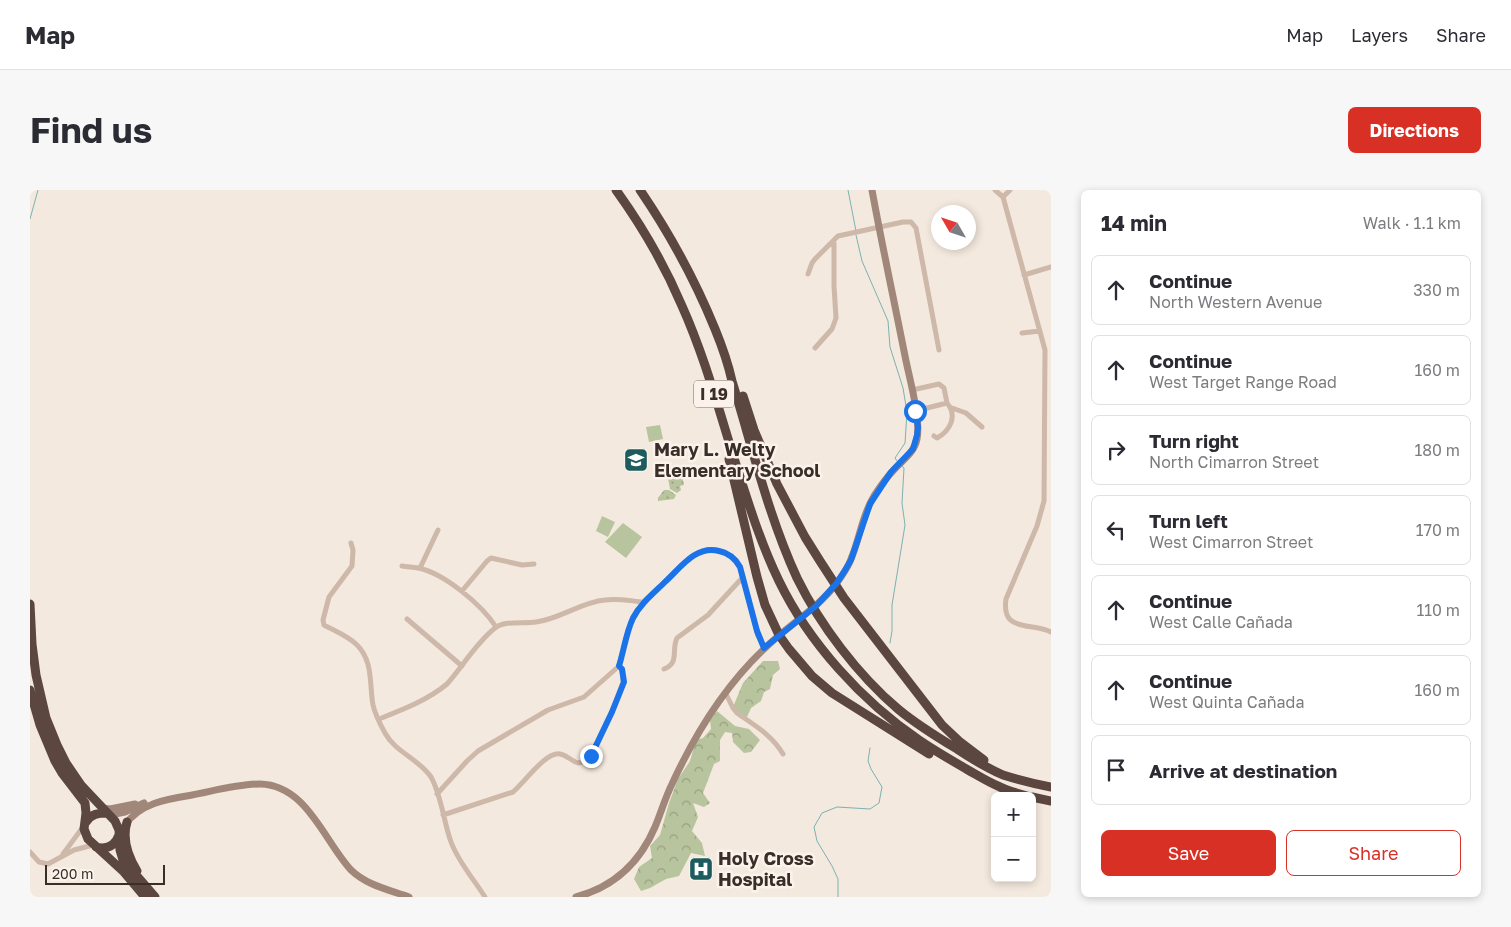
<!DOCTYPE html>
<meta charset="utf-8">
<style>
:root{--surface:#fff;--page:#f7f7f7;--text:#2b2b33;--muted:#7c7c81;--line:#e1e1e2;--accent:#d93025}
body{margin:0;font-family:"Golos Text",sans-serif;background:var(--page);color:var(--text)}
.controls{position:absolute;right:15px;bottom:15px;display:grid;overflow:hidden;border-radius:8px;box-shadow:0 2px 8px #0003}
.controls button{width:45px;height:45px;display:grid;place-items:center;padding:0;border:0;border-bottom:1px solid var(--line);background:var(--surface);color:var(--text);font:25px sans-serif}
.compass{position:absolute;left:901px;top:15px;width:45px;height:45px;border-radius:50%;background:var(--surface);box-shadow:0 2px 8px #0003;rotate:309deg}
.scale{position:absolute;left:15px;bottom:12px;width:120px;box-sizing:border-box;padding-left:5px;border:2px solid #3a2e29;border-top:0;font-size:14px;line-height:18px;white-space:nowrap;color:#3a2e29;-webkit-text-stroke:4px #fbf3eb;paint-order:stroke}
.stop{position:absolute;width:15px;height:15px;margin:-11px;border:4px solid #1a73e8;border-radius:50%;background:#fff}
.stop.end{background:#1a73e8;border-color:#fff;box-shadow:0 1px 5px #0008}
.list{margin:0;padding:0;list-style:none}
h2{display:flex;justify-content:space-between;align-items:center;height:65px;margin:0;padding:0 20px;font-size:21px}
h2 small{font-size:16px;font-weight:400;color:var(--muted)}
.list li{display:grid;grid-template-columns:32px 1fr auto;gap:15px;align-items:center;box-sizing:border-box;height:70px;margin:0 10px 10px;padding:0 10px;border:1px solid var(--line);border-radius:8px}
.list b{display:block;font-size:19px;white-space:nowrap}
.list p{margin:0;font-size:16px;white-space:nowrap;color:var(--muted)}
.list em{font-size:16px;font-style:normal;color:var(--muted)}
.actions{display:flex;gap:10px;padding:15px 20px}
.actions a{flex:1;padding:11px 0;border:1px solid var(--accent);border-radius:8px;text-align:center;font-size:18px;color:var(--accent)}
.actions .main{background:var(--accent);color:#fff}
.icon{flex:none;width:28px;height:28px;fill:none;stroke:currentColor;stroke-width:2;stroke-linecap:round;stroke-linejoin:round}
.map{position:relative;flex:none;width:1021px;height:707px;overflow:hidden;border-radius:8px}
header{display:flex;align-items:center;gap:30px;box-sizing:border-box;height:70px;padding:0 25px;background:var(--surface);border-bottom:1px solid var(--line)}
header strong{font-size:24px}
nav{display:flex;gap:28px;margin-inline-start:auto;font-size:18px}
.intro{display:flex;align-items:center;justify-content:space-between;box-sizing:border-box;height:120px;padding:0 30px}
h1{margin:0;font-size:35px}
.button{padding:12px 22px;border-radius:8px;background:var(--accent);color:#fff;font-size:18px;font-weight:700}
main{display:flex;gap:30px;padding:0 30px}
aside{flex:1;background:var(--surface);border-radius:8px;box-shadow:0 2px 8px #0003}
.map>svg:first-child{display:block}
</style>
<header>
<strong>Map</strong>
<nav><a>Map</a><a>Layers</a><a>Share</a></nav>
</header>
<div class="intro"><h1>Find us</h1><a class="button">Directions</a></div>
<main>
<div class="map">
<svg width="1021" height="707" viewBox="0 0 1021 707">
<defs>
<pattern id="grass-dots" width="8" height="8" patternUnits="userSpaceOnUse" patternTransform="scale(1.25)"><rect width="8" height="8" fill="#b8c49d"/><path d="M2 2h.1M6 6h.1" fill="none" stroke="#97a080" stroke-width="1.8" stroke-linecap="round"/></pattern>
<pattern id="forest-crowns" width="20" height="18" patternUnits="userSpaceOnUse" patternTransform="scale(1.25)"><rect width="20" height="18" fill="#b8c49d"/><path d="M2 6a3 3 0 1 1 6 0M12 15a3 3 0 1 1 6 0" fill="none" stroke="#97a080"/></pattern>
</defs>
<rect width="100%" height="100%" fill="#f4e9de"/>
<path fill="url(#grass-dots)" d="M 651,280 L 654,295 L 650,296 L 651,300 L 647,303 L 640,299 L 637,283 Z
M 634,300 L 639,300 L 646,305 L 644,309 L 628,311 L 628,308 Z"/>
<path fill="url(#forest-crowns)" d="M 733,471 L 748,471 L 750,479 L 743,485 L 740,499 L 734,502 L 731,511 L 721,518 L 717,527 L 713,525 L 703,517 L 713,493 Z
M 687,521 L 705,536 L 719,539 L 730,550 L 721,562 L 714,563 L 703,552 L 702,543 L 695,542 L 690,550 L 690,571 L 684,574 L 673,603 L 680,613 L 674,617 L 663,613 L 668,627 L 662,641 L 672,653 L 675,666 L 661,663 L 649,686 L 636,689 L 620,698 L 611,701 L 604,689 L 609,677 L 622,668 L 620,656 L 630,645 L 639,613 L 648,589 L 660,571 L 666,550 L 673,548 L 681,539 L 680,530 Z"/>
<path fill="#b8c49d" d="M 630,235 L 633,249 L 619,252 L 616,237 Z
M 572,326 L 585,332 L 578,347 L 566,341 Z
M 593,333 L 612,347 L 596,368 L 575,352 Z"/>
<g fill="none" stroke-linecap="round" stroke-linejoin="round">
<path stroke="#7bb2b3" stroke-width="1" d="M 818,0 L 826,41
M 0,29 L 8,0
M 826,45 L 832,71 L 858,131 L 860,157 L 873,198 L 877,222 L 875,253 L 865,268 L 867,271
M 860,453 L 862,441 L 862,415 L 875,335 L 872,313 L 874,278 L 872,276
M 808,707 L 808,689 L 802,676 L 787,651 L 784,637 L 792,623 L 807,617 L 840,619 L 849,613 L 852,597 L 841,579 L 838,571 L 840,558"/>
<path stroke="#cdb8a9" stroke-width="5" d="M 965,0 L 973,7 L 1015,160 L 1014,311 L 1007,336 L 976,409 C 971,443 1001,432 1021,442
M 973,7 L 980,0
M 778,84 L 782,73 L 785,69 L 808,46 L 873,32 L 881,32 L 886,38 L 909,160
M 994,85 L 1021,77
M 992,143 L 1010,141
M 785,158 L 802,139 L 806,128 L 804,96 L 804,50
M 882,200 L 909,194 L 914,198 L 917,213 L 885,221
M 922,218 L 936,223 L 952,237
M 904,246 L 907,248 C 920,241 928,226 917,213
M 321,353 L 323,360 L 322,376 L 299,407 L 293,430 L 294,435 C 305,441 316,445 326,454 C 344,471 339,494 343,515 C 345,524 350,534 355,543 C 365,562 389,569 401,587 C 411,604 414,633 421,652 C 429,673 443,688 455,707
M 372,376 C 378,377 383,377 388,378 C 414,383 452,415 466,437
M 390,378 L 408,340
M 432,401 L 457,371 L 461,368 L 492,375 L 504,374
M 377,429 L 432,476
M 634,479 C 650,473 641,460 647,448 L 678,425 L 713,387
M 695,502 L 703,518 L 707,523 C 724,535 742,545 753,564
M 349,529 C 372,520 398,510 417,494 C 433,476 446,453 465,438 C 475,430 494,434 506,432 C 530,429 551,412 575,410 C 587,408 601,411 613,412 L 662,366 L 677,360 L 686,360 L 694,362 L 706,370 L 710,377 L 728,446 L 735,458
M 407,604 L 437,571 L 448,561 L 518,520 L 554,507 L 589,476 L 598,440 L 604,427 L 613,412
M 413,625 L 483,602 C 494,593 516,561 530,564 C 536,565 542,571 548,573 L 557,571 L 561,566 L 582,522 L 593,492 L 592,479 L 589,476
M 0,662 L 9,672 L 18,674 L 44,660 L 63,655
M 33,664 L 53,637"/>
<path stroke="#a1877a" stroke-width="7" d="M 72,618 L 80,619 L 105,614
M 80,625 L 95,622 L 114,613
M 95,635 C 110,613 137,609 162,605 C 183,601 208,594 230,594 C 277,595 294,651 321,680 C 336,695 360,700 379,707
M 546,707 C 584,697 610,672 625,637 C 631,623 635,608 642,594 C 665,544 694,497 734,459 C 757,436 786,420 806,394 C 812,386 818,378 821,369 C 830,348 832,325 844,306 C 850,297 855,289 862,282 C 871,271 884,264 887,249 C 891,228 879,187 875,166 C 864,110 852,55 842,0"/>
<path stroke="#5b4740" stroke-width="9" d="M 586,0 C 612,36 635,76 652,116 C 674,165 688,217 704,268 C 717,309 730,352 749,391 C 779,453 832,511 889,550 C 905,561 921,570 938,580 C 947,585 958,592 968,596 C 977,601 987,603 997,606
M 610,0 C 640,44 665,90 685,139 C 692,156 698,173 702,191 C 722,256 738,325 767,388 C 790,435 828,485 868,519 C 886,534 907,547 927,559 C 942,569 957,578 973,585 C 989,590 1005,594 1021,597
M 713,206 L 724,240 L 747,294 L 775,347 L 790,371 L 814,408 L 912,535 L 929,551 L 954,570
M 699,269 L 727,387 L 735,415 L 749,445 L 759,459 L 782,486 L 802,503 L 899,564
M 0,414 L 2,454 L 6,485 L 16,528 L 27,555 L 36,573 L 51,595 L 85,631 L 89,640 L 90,660 L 93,670 L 125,707
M 0,500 L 10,535 L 25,571 L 32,583 L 55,613 L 56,623 L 54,639 L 58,649 L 94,682 L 115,707
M 1002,607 L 1021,611
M 56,632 C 61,624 68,623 77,623
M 97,632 C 92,648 98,666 107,681
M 66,657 C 77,660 85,656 89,645"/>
</g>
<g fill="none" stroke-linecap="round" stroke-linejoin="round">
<path stroke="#1a73e8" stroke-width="6" d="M 561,566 L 582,522 L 594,492 L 592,479 L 589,476 C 594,460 596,443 603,428 C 611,413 624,403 636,391 C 651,377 666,355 689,361 C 699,363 705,368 710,377 L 727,441 L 734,458 L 786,416 L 806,394 L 814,382 L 821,370 L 840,314 L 861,282 L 883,259 L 887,245 L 888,237 L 885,221"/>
</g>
<defs>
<symbol id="school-square" viewBox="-11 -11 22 22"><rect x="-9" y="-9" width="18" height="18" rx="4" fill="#1c5b5e" stroke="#fbf3eb"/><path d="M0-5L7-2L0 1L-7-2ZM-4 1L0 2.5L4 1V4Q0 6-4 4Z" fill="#fff"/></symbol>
<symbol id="hospital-square" viewBox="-11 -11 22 22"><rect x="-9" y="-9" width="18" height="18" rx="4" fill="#1c5b5e" stroke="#fbf3eb"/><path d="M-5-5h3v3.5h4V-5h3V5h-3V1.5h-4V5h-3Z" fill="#fff"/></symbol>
</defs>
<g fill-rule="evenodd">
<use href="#school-square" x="592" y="256" width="28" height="28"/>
<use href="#hospital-square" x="657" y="665" width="28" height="28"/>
</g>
<g text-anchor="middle" stroke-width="5" stroke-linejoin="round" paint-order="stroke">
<rect fill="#fbf3eb" stroke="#746963" stroke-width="1" x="664" y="190.5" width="40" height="27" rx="4"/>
<g font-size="16" font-weight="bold" fill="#3a2e29">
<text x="684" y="210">I 19</text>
</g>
<g font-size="18" font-weight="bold" fill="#3a2e29" stroke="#fbf3eb" text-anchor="start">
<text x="624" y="266">Mary L. Welty<tspan x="624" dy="21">Elementary School</tspan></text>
<text x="688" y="675">Holy Cross<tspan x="688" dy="21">Hospital</tspan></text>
</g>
</g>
</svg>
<div class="controls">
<button>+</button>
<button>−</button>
</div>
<svg class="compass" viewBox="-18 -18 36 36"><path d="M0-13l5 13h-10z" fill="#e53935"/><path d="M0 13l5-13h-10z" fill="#7c7c81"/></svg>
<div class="scale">200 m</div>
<div class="stop" style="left:885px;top:221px"></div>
<div class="stop end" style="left:561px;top:566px"></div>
</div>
<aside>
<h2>14 min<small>Walk · 1.1 km</small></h2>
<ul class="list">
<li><svg class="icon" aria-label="ahead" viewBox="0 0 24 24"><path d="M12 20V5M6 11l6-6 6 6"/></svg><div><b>Continue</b><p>North Western Avenue</p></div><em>330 m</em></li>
<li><svg class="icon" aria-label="ahead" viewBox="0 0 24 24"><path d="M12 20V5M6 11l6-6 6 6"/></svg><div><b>Continue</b><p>West Target Range Road</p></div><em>160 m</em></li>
<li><svg class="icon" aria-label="right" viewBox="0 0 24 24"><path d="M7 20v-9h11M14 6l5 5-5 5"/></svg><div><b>Turn right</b><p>North Cimarron Street</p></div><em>180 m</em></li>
<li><svg class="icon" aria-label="left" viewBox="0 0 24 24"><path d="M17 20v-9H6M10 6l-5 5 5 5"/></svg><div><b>Turn left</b><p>West Cimarron Street</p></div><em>170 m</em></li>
<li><svg class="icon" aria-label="ahead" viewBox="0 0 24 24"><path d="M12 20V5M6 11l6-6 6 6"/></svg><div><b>Continue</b><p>West Calle Cañada</p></div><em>110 m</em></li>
<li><svg class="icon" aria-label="ahead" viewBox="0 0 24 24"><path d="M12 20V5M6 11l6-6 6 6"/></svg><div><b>Continue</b><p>West Quinta Cañada</p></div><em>160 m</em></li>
<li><svg class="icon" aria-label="arrive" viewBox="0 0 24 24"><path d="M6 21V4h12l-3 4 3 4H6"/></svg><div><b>Arrive at destination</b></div></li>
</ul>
<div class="actions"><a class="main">Save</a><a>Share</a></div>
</aside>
</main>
